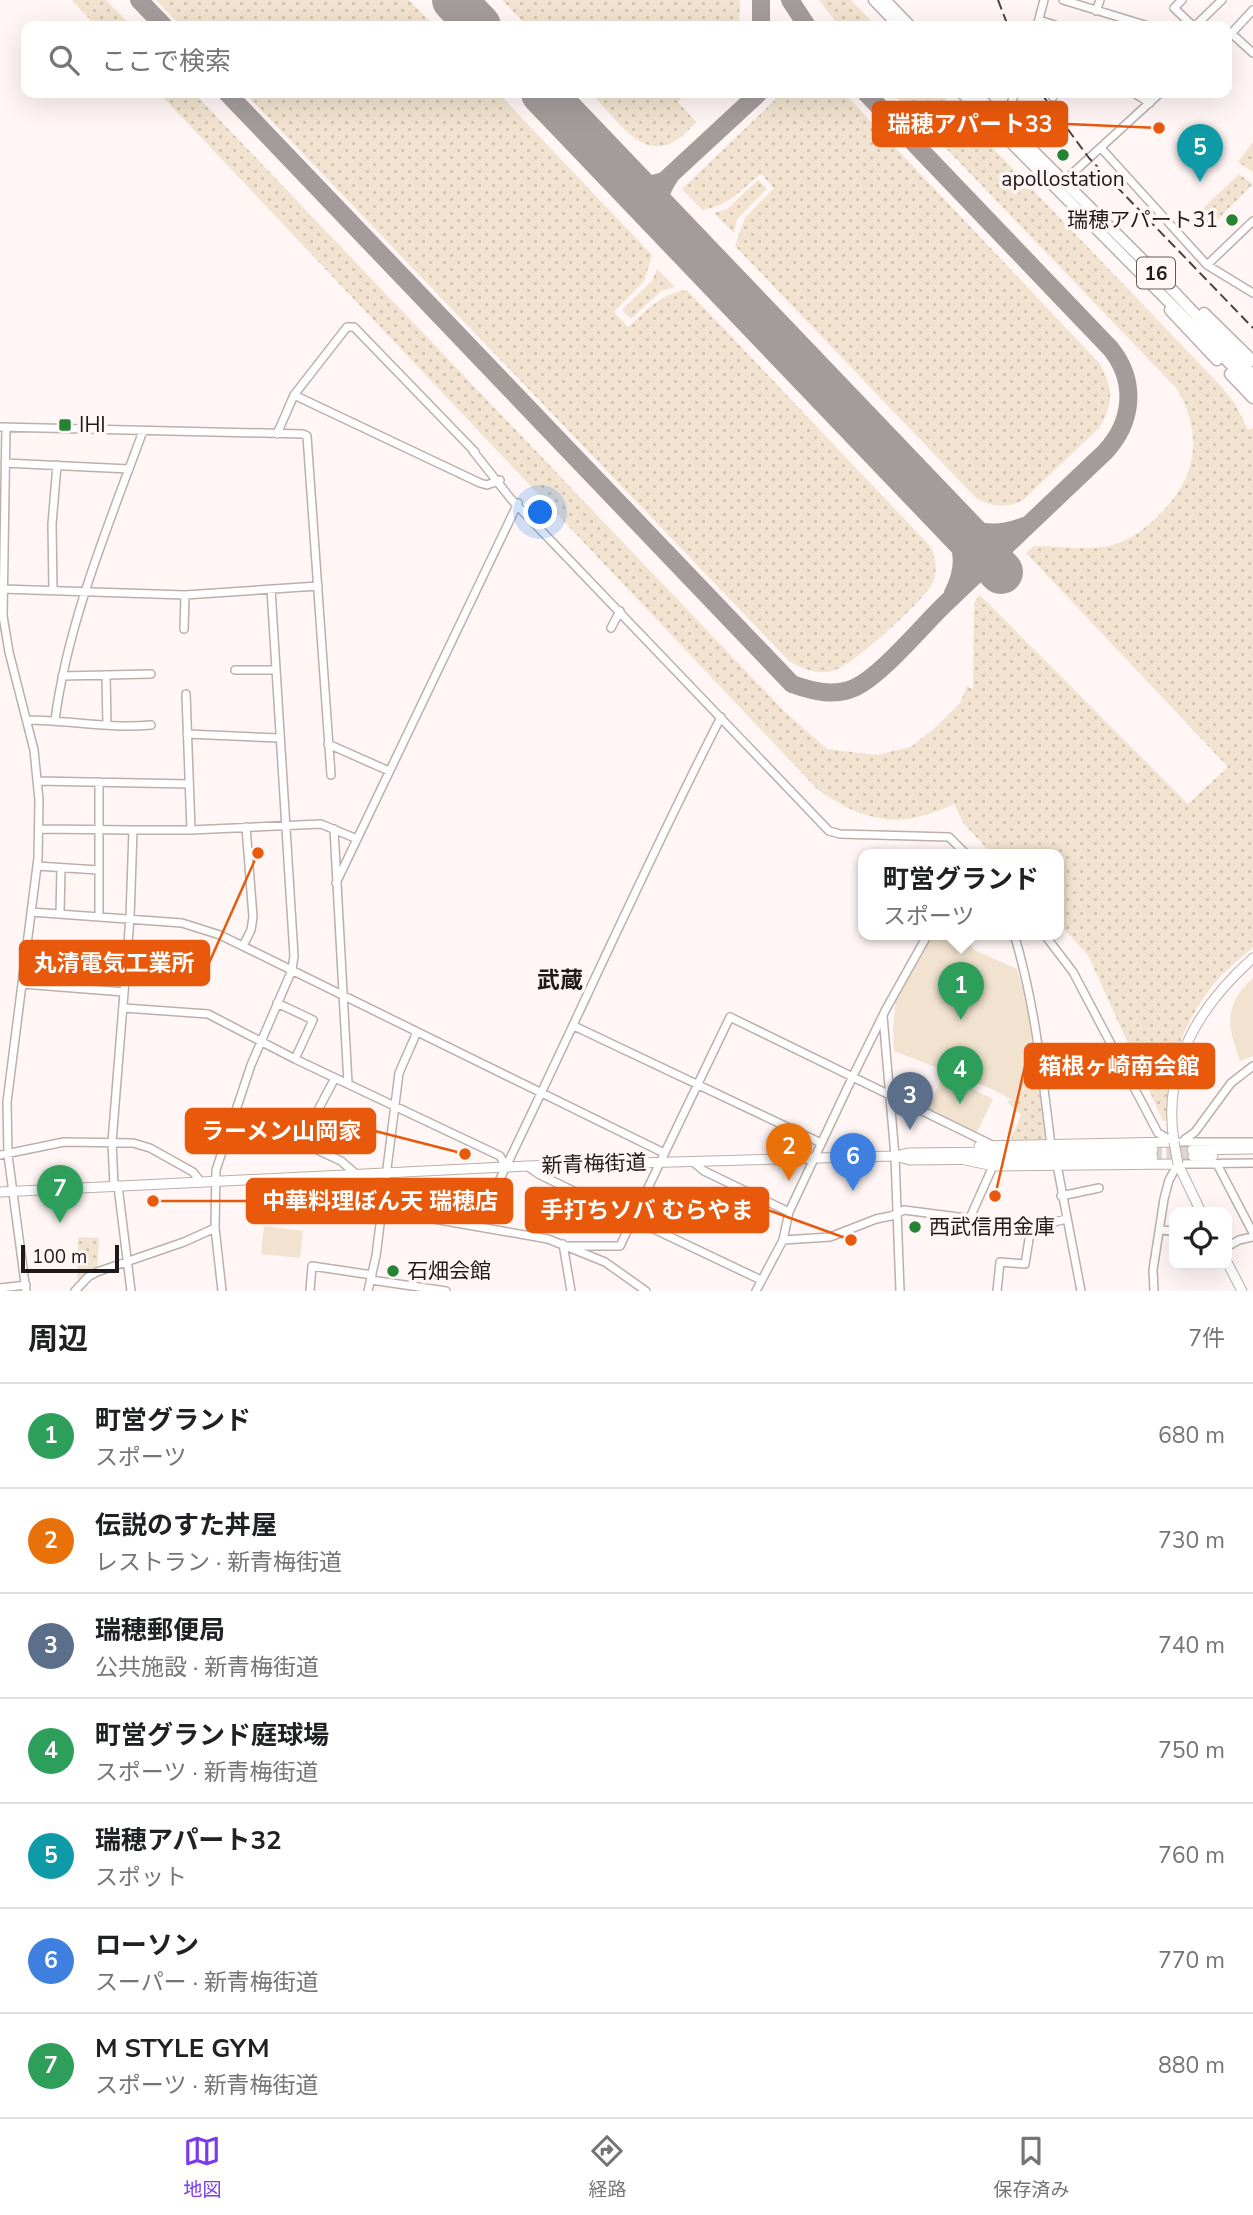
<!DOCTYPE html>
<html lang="ja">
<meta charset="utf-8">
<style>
:root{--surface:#fff;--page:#f2f2f2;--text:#202124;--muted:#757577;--line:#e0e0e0;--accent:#7c3aed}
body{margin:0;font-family:"Nunito Sans","Noto Sans JP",sans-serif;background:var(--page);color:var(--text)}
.controls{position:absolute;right:21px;bottom:21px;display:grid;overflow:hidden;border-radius:14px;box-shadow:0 7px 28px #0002}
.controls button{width:63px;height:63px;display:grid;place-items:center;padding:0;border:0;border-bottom:2px solid var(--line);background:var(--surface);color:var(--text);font:35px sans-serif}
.scale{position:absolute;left:21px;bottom:18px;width:98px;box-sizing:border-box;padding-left:7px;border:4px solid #1f1a19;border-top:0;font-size:19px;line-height:24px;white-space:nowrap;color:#1f1a19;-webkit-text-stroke:5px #fff6f5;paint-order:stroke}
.you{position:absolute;left:541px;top:513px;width:24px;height:24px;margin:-18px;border:5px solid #fff;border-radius:50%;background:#1a73e8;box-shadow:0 0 0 10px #1a73e833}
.badge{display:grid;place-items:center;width:46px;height:46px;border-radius:50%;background:var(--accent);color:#fff;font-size:23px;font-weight:700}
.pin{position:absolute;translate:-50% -58px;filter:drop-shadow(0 2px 4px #0008)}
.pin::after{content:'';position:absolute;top:37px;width:24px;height:21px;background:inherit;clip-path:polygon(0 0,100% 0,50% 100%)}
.popup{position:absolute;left:858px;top:849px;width:206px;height:91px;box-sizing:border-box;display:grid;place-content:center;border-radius:14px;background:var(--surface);filter:drop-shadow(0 2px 5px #0005);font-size:23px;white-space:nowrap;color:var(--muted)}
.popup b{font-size:26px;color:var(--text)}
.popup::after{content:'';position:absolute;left:50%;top:100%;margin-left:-14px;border:14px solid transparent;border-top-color:var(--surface)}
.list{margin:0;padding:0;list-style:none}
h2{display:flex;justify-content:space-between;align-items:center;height:91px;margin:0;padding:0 28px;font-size:30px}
h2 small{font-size:23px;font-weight:400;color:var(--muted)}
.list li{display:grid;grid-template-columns:46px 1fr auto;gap:21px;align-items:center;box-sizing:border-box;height:105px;padding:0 28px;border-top:2px solid var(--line)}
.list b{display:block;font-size:26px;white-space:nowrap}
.list p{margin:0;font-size:23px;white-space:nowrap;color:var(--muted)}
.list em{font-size:23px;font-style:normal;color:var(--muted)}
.icon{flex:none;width:38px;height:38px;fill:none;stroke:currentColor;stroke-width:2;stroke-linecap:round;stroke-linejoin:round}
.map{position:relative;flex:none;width:1253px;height:1291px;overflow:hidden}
.search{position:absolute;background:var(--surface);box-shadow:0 7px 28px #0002;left:21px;right:21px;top:21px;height:77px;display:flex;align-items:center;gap:18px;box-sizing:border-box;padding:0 24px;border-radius:14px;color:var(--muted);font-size:26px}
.sheet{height:826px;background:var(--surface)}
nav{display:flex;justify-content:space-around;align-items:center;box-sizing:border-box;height:98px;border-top:2px solid var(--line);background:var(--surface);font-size:19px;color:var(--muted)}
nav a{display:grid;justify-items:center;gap:4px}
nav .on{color:var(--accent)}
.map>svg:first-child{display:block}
</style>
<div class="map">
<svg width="1253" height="1291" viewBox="0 0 1253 1291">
<defs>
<pattern id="grass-dots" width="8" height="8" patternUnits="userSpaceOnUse" patternTransform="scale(1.75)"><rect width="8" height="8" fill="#f1e3cf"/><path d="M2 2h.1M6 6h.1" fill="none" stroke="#cec2b1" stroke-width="1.8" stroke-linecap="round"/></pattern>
</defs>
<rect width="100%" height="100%" fill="#fff6f5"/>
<path fill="url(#grass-dots)" d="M 72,0 L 106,0 L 131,26 L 96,26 Z
M 156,0 L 409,0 L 434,26 L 181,26 Z
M 502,0 L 740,0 L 739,26 L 527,26 Z
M 819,0 L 851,0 L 876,26 L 839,26 Z
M 159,93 L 194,93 L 786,713 L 827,749 L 876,755 L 911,747 L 937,726 L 960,703 L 967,686 L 973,689 L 974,603 L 980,595 L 1188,804 L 1228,767 L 1026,553 L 1034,546 C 1058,546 1085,551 1109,546 C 1127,542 1142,531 1155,519 C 1196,481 1205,438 1177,389 L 893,93 L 940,93 L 1219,384 L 1236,405 L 1248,430 L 1253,428 L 1253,947 C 1240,959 1224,971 1213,985 C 1182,1024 1166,1070 1168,1121 L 1163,1121 L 1088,955 L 1059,924 L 1059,854 L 992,854 L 964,824 L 954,804 C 902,829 865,823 818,790 Z
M 245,93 L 498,93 L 652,255 L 644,281 L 614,312 L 628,327 C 646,311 662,293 687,290 L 931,547 C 936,560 938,571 932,584 C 923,601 853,665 835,670 C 819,676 803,669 789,661 Z
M 591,93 L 687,93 L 678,102 L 696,122 C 651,176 625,128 591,93 Z
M 775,93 L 844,93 L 1100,364 C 1113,389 1114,401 1100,427 L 1022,501 C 1004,508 994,507 977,499 L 735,246 L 745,218 L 774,188 L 761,174 C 738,191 733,204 702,210 L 682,189 L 775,100 Z
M 1253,142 L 1253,172 L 1238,162 Z
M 1239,174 L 1253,184 L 1210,227 L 1196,215 Z
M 758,180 L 767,189 L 737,219 L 734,233 L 714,213 L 727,209 Z
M 657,269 L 675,287 L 661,291 L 631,319 L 622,310 L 652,281 Z
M 1027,1080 L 1038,1080 L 1045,1139 L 1011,1140 L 1021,1115 L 1007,1102 L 1023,1091 Z
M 78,1237 L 99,1238 L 97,1270 L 82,1280 L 77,1278 Z"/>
<path fill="#f1e3cf" d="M 933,934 L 945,934 L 953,939 L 956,934 L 964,934 L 974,950 L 1017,969 L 1028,1010 L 1033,1050 L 1022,1091 L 1010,1099 L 992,1089 L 894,1051 L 893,1029 L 896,999 Z
M 1253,978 L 1253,1056 L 1240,1061 C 1227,1025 1223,1006 1253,978 Z
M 944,1075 L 993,1099 L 977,1132 L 927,1109 Z
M 264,1226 L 303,1231 L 300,1258 L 261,1254 Z"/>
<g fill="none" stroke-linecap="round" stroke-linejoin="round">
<path stroke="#a49c9b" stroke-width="18" d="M 139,0 L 164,26
M 761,0 L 761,26
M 790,0 L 807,26
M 227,93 L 792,684 C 812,691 833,697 854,688 C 881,676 922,626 945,604 C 998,553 1052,503 1105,452 C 1133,422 1137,382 1111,349 L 866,93
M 626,180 L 646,186 L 664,181 L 759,93
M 663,218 C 657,203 660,191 669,178
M 945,513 C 963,538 968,565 953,593
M 948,516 C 971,534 997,537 1024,526"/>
<path stroke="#a49c9b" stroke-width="44" d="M 454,0 L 479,26
M 543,93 L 1001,572"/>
<path stroke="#ddd5d4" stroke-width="9" stroke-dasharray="9 4.5" stroke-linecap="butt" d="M 1153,1150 L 1192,1150
M 1153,1157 L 1193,1156"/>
<defs>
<path id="minor" d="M 1063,0 L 1148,26
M 1182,0 L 1174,8 L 1193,26
M 1096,11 L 1100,0
M 1039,20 L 1058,26
M 1037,26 L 1044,0
M 1195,26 L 1222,0
M 1231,33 L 1253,53
M 1227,38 L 1253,10
M 1050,93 L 1053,97
M 1134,93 L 1150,103
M 1000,123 L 1008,111 L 1015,93
M 1101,148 L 1207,265 L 1253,293
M 1063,182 L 1160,93
M 1207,265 L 1253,221
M 294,395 L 480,483 L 487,485 L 500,480
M 0,427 L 303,434 L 307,436 L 331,775
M 6,427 L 3,616 L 9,652 L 34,750 L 39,800 L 38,858 L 7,1102 L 8,1155 L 26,1291
M 277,434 L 294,395 L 347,327 L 354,327 L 475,452
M 473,451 L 511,499 L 829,831 L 840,834 L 949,837 L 966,854
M 5,463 L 129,469
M 2,589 L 185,595 L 318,586
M 53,590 L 52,524 L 57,465
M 611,628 L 620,611
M 184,629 L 185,595
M 235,670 L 275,670
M 106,675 L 107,725
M 62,676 L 151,674
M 186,694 L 191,830
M 27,720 C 68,720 110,729 151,725
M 55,720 C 68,621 109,524 143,431
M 187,734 L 279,738
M 328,744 L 389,771
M 37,781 L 189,784
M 39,829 L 133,830 L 130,918 L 112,1142 L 114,1186
M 334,829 L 348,1083
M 133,830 L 191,830 L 321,824 L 357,839
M 37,866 L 98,870
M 336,883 L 518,503
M 31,912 L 182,923 L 220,935 L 664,1153
M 60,914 L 61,868
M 99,916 L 99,782
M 1014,934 C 1035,1003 1042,1074 1051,1145
M 1044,934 L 1073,972 L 1158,1133 L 1174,1142 L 1253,1142
M 243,946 L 251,930 L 253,917 L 246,827
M 22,984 L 124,992
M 277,1003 L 313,1020 L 295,1059
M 124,1008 L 208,1014 L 295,1059 L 500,1156 L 506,1167
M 883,1016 L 895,1156 L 900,1291
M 574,1026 L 821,1143
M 236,1112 L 341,1161 L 356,1174
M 1185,1139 L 1195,1132 L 1231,1083 L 1253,1066
M 301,1142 L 335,1078
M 0,1155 L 64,1142 L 133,1143 L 150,1148 L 193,1172 L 201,1182
M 692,1161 L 704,1171 L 789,1212
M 1217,1164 L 1253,1233
M 1057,1165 L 1081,1291
M 527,1166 L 540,1175 L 761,1280
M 254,1179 L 259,1191 L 274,1191 L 548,1239 L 605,1262 L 646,1291
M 118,1186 L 131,1291
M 1061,1196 L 1099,1188
M 969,1220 L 993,1166
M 477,1226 C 561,1057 635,885 721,717
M 1160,1230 L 1174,1231
M 783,1240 L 830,1237 L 876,1219 L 891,1216 L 904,1210 L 1035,1227 L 1066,1219
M 563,1244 L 571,1291
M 567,1246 L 620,1246 L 730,1017 L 992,1145
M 1227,1247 L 1239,1240 L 1253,1237
M 371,1280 L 446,1291
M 0,1288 L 26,1285
M 75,1291 L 88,1277 L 97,1272 L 184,1242 L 215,1228
M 222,1291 L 215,1228 L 216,1170 L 251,1065 L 292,970 L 294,956 L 271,589
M 310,1291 L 312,1266 L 372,1275
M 368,1291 L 376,1256 L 399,1073 L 417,1032
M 756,1291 L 783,1240 L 789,1212 L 853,1076 L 886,1009 L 928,934
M 997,1291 L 1000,1262 L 1025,1264 L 1031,1227
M 1154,1291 L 1153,1270 L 1164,1199 L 1169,1180 L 1178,1164 L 1253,1163"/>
<path id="major" d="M 979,1146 L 1174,1142 C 1162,1067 1199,1006 1253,958
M 1192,1150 L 1253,1149
M 1193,1156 L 1213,1156
M 899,1157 L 910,1160 L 1153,1157
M 961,1159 L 993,1166 L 1178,1164 L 1201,1212
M 0,1192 L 527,1166 L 895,1156 L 910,1153 L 1153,1150
M 1227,1262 L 1242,1291"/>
<path id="highway" d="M 874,0 L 899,26
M 885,0 L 910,26
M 962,93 L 1253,387
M 975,93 L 1161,278 L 1253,375
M 1170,310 L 1217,360
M 1204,313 L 1253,361
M 1230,374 L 1253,398"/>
</defs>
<use href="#minor" stroke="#bcafac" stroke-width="10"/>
<use href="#major" stroke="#bcafac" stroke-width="11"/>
<use href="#highway" stroke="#bcafac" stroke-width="13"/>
<use href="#minor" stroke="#fff" stroke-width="7"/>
<use href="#major" stroke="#fff" stroke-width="9"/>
<use href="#highway" stroke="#fff" stroke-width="10"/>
<path stroke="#484241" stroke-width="2" stroke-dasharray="10 5" stroke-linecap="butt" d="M 998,0 L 1008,26
M 1041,93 L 1089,158 L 1253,328"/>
<defs>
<path id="major-bridge" d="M 1174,1142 L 1178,1164"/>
</defs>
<use href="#major-bridge" stroke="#bcafac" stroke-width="11" stroke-linecap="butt"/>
<use href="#major-bridge" stroke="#fff" stroke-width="9"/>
</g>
<g fill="#258334" stroke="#fff6f5" stroke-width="2.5">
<circle cx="1063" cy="155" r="7"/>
<circle cx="1232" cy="220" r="7"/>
<rect x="58" y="418" width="14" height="14" rx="3.5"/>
<circle cx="915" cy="1227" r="7"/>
<circle cx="393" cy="1271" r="7"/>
</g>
<g text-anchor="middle" stroke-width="7" stroke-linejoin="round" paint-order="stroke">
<rect fill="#fff6f5" stroke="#625c5b" stroke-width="2" x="1137" y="257.5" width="38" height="31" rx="5"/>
<g font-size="19" font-weight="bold" fill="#1f1a19">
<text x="1156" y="280">16</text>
</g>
<g font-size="21" fill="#1f1a19" stroke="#fff6f5" text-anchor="start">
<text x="1063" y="186" text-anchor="middle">apollostation</text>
<text x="1218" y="227" text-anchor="end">瑞穂アパート31</text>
<text x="79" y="432">IHI</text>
<text x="929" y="1234">西武信用金庫</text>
<text x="407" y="1278">石畑会館</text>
</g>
<g font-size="21" fill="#1f1a19" stroke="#fff6f5">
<text transform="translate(594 1164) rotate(-2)" y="7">新青梅街道</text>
</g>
<g font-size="23" font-weight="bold" fill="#1f1a19" stroke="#fff6f5">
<text x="560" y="988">武蔵</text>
</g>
</g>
<path fill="none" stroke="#e8590c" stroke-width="2.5" d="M1159 128L1067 124M258 853L209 963M995 1196L1025 1066M465 1154L375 1131M153 1201L247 1201M851 1240L768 1210"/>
<g fill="#e8590c" stroke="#fff6f5" stroke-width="2.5">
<circle cx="1159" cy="128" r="7"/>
<circle cx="258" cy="853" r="7"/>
<circle cx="995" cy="1196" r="7"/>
<circle cx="465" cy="1154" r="7"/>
<circle cx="153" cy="1201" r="7"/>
<circle cx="851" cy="1240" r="7"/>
</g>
<g fill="#e8590c" stroke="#e8590c" stroke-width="2.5">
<rect x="873" y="102" width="194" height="44" rx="7"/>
<rect x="20" y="941" width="189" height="44" rx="7"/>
<rect x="1025" y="1044" width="189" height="44" rx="7"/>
<rect x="186" y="1109" width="189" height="44" rx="7"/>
<rect x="247" y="1179" width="265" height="44" rx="7"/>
<rect x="526" y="1188" width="242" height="44" rx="7"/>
</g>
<g font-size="23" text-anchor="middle" font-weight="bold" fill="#fff">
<text x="970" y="132">瑞穂アパート33</text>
<text x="114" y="971">丸清電気工業所</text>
<text x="1119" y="1074">箱根ヶ崎南会館</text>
<text x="281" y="1139">ラーメン山岡家</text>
<text x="380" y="1209">中華料理ぼん天 瑞穂店</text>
<text x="647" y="1218">手打ちソバ むらやま</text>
</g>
</svg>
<div class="controls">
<button><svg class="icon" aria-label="locate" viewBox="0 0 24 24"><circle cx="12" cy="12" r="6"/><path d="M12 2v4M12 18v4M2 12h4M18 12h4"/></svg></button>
</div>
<div class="scale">100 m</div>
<div class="you"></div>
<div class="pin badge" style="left:961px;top:1020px;background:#2e9e5b">1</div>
<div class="popup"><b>町営グランド</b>スポーツ</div>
<div class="pin badge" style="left:789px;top:1181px;background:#e8710a">2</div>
<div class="pin badge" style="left:910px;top:1130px;background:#5c6f8a">3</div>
<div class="pin badge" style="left:960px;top:1104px;background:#2e9e5b">4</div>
<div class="pin badge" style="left:1200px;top:182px;background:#0f9aa8">5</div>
<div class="pin badge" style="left:853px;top:1191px;background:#3f7fe0">6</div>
<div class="pin badge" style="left:60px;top:1223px;background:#2e9e5b">7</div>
<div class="search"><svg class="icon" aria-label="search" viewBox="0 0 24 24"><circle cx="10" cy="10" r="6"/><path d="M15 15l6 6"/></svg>ここで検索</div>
</div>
<section class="sheet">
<h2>周辺<small>7件</small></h2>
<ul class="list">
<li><span class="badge" style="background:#2e9e5b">1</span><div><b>町営グランド</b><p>スポーツ</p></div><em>680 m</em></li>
<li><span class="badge" style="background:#e8710a">2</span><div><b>伝説のすた丼屋</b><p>レストラン · 新青梅街道</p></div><em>730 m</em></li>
<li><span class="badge" style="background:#5c6f8a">3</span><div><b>瑞穂郵便局</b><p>公共施設 · 新青梅街道</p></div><em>740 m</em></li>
<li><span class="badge" style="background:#2e9e5b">4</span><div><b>町営グランド庭球場</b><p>スポーツ · 新青梅街道</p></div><em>750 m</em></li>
<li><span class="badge" style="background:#0f9aa8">5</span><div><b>瑞穂アパート32</b><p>スポット</p></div><em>760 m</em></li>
<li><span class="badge" style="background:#3f7fe0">6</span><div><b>ローソン</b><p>スーパー · 新青梅街道</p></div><em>770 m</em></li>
<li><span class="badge" style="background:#2e9e5b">7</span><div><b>M STYLE GYM</b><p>スポーツ · 新青梅街道</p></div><em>880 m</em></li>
</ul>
</section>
<nav>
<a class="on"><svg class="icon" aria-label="map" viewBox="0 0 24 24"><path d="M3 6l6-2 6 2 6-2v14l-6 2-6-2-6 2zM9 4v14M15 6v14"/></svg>地図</a>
<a><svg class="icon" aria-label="directions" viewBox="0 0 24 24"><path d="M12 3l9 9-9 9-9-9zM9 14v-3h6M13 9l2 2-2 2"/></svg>経路</a>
<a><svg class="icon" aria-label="saved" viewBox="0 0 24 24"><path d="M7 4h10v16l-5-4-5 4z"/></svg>保存済み</a>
</nav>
